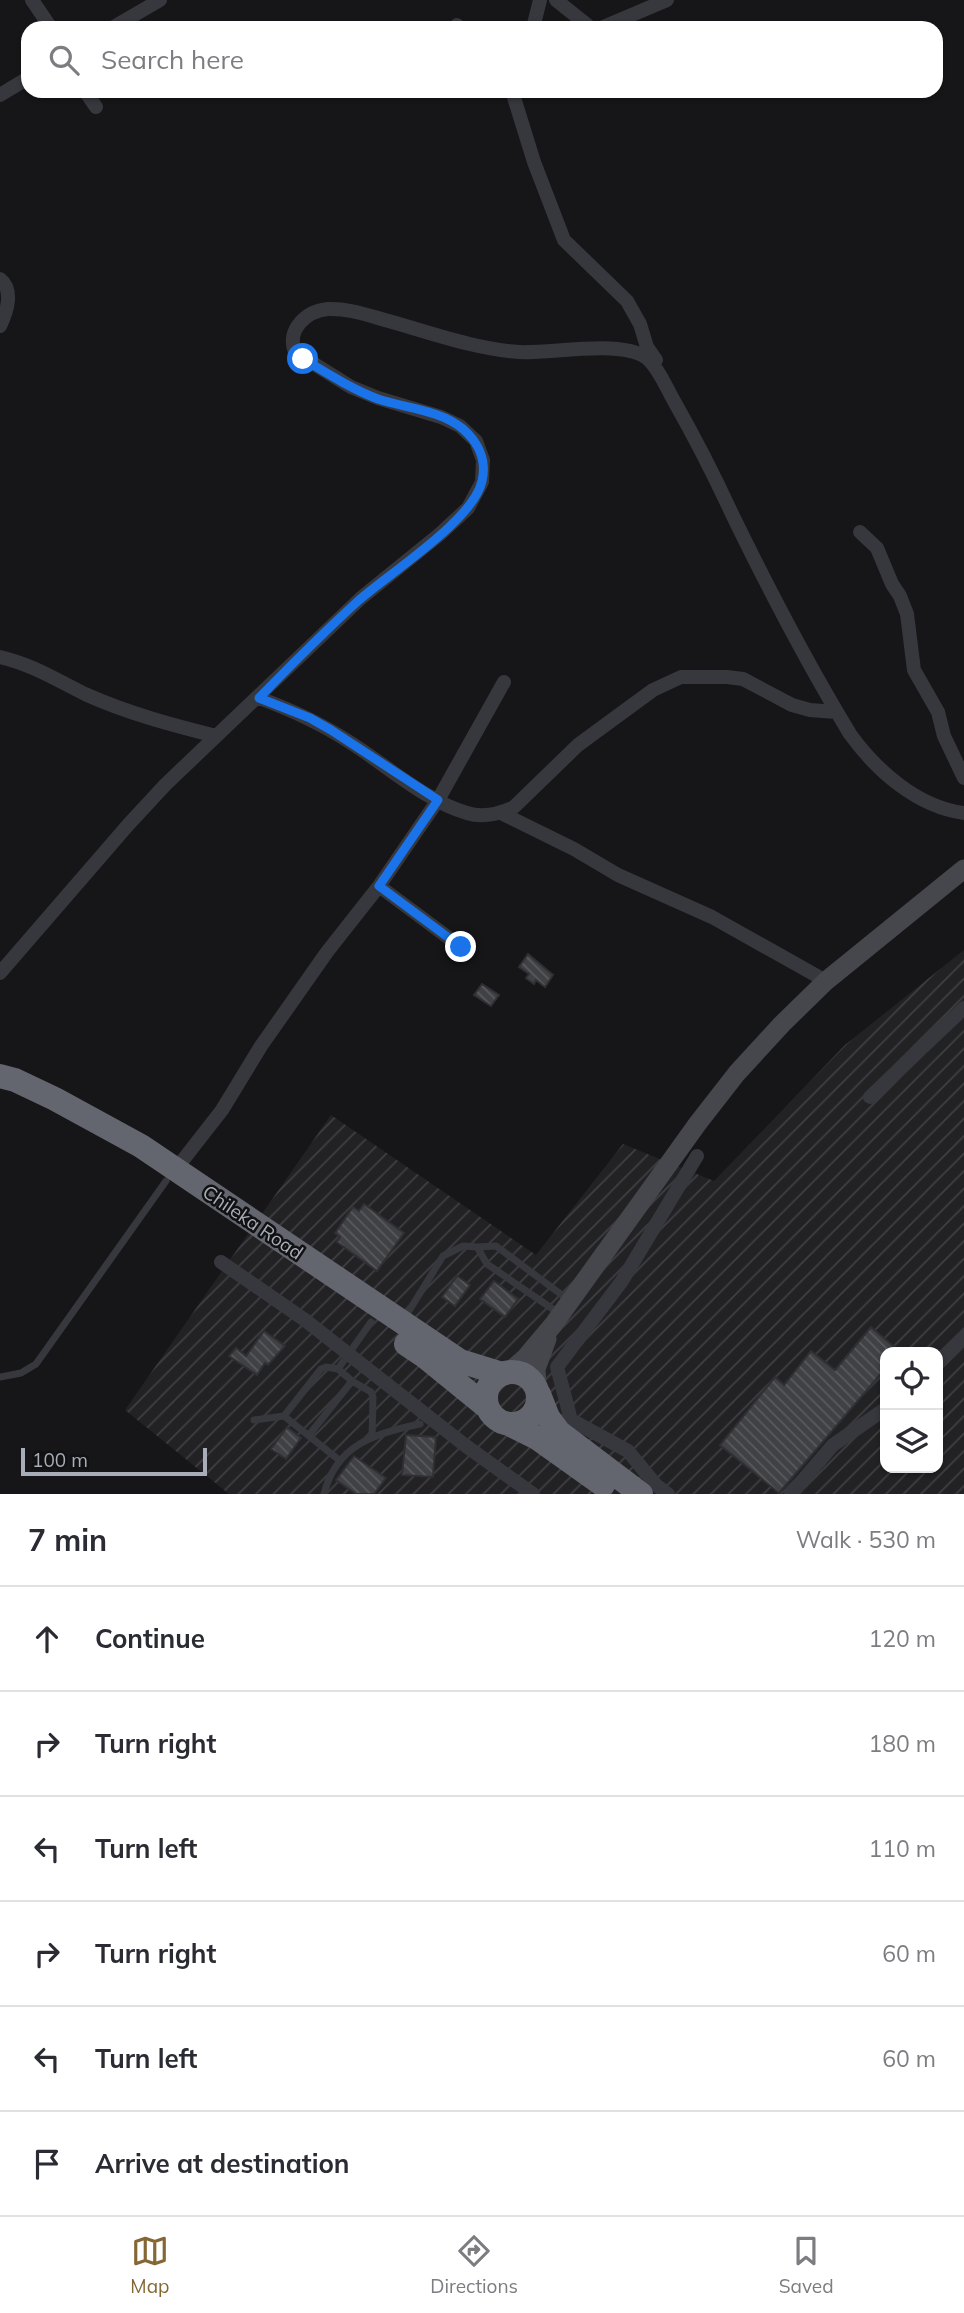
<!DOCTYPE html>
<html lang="en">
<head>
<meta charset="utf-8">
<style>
	body { margin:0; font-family:Mulish,sans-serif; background:#f2f2f3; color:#2b2b33 }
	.controls { position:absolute; right:21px; bottom:21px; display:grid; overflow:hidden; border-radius:14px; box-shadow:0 2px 5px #0004 }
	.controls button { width:63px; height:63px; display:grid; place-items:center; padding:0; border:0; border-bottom:2px solid #e1e1e2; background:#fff; color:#2b2b33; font:35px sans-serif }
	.scale { position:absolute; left:21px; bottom:18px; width:186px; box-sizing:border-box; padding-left:7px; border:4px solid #a8adb8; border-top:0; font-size:19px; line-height:24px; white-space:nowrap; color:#a8adb8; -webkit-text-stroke:5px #111113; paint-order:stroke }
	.stop { position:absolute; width:21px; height:21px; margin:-16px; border:5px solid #1a73e8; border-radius:50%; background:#fff }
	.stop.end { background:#1a73e8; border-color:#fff; box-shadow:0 2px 7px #0008 }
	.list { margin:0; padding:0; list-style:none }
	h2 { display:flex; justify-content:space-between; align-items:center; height:91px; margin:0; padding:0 28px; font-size:30px }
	h2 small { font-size:23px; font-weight:400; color:#7c7c81 }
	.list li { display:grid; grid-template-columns:46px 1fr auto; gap:21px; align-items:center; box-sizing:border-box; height:105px; padding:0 28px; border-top:2px solid #e1e1e2 }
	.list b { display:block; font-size:26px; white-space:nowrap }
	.list em { font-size:23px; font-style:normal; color:#7c7c81 }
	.icon { flex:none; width:38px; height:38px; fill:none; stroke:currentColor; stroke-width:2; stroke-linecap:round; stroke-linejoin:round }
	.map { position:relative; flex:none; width:964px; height:1494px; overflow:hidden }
	.search { position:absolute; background:#fff; box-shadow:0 2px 5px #0004; left:21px; right:21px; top:21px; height:77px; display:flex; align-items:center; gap:18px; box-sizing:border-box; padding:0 24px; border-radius:21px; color:#7c7c81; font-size:26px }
	.sheet { height:721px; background:#fff }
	nav { display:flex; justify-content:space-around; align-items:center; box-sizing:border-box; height:98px; border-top:2px solid #e1e1e2; background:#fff; font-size:19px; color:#7c7c81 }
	nav a { display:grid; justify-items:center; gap:4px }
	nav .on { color:#856733 }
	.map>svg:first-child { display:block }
</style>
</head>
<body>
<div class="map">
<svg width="964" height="1494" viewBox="0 0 964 1494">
	<defs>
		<pattern id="industrial-furrows" width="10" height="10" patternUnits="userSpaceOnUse" patternTransform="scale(1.75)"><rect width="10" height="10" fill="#222225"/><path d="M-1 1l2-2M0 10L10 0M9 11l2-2" fill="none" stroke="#3f3f43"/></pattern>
		<pattern id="building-back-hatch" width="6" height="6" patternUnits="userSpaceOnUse" patternTransform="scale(1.75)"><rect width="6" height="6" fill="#404145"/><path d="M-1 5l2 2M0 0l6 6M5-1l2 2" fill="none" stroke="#595a5e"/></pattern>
	</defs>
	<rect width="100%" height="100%" fill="#161618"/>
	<path fill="url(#industrial-furrows)" fill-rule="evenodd" d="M964,950V1494H229L125,1410L331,1115L536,1255L623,1144L714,1181L845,1045ZM885,1352H938V1468H885Z"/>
	<path fill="url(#building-back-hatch)" stroke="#303034" stroke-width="2" d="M528,954L553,975L545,987L536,980L534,984L526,978L529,974L519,967Z
		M482,984L499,995L491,1006L474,995Z
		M364,1204L404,1233L377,1271L337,1242L340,1237L335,1233L353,1207L359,1211Z
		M457,1276L470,1285L455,1306L442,1297Z
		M494,1281L518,1299L505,1317L480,1299Z
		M871,1327L900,1352H885V1369L779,1493L720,1445L775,1377L784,1385L811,1351L835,1370Z
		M264,1331L285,1346L268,1365L265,1363L257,1375L229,1356L236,1348L246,1356Z
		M287,1427L301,1438L286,1459L271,1449Z
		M406,1435L436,1437L433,1477L402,1475Z
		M354,1456L386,1478L374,1494H356L336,1480Z"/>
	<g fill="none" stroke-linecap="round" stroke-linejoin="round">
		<path stroke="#37383d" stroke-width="7" d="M477,1247L496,1246L570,1301
			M404,1319L443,1256L463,1246L477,1247L487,1264L560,1314
			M0,1377L21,1373L36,1364L166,1181
			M352,1381L371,1392L373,1397L372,1438
			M284,1416L339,1460
			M254,1420L284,1416L321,1369L326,1367L338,1369L371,1322
			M309,1435L352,1381L338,1369
			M324,1494C336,1445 375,1433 420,1424"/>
		<path stroke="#37383d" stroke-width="14" d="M32,0L51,28
			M556,0L591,28
			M457,25L459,28
			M112,28L160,0
			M533,28L540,0
			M601,28L667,0
			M85,91L96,107
			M512,91L534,162L564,240L627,301L640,324L647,347L656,360
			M0,95L28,78
			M0,279C14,290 7,312 0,326
			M860,532L877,548L892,584L900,596L907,614L914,670L938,712L944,736L964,778
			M0,657C31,664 57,680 85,694C127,713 172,725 216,736
			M259,698C292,710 322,724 351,743C386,765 427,802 467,813C483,818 499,814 514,807L578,745L653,690L681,677H727L743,679L792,705L810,710L836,712
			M501,813L574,849L618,875L712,917L826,981
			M379,886L461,947
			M0,973L128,825L165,785L361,598L440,534L468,508L482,482L483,460L476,441L460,426L441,417L378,398L351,387L295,352C286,330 306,311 328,309C347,308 367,315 385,320C429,332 474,349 519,352C552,354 626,338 649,360C660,371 666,387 674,401C695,438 714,475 732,514C768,588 807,663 850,734C876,770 917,807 964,813
			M870,1097L964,1008
			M176,1169L222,1110L261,1046L327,952L379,886L438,800L504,682
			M221,1262L305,1320L466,1446L533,1494
			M938,1362L964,1337
			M668,1494L656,1485L628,1451L571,1420L557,1367L622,1281L697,1156
			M791,1494L833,1445L885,1409"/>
		<path stroke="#45474d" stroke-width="19" d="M509,1372L526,1357L553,1325L698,1123L737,1073L782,1024L826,981L964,869
			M537,1387L536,1369L547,1339"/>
		<path stroke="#63666e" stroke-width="24" d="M0,1076L15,1080L55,1099L141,1146L460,1361L502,1374
			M406,1344L424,1356L488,1408
			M486 1398a26 26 0 1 1 52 0a26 26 0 1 1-52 0Z
			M539,1394L548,1417L559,1432L641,1494
			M509,1424L537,1438L603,1485"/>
	</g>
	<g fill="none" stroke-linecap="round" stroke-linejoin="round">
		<path stroke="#1a73e8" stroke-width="9" d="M303,359C328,374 352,389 378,399C405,408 441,410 463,429C478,442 487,460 482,481C474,520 388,574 358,601C323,633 291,665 259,698L310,718L331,730L438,800L379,886L461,947"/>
	</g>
	<g text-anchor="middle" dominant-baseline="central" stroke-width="5" stroke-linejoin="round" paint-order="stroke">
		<g font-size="19" fill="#a8adb8" stroke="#111113">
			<text transform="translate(253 1222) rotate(34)">Chileka Road</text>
		</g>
	</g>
</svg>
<div class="controls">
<button><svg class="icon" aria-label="locate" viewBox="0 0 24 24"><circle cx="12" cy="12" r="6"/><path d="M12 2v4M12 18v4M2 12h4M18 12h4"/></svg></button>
<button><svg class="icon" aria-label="layers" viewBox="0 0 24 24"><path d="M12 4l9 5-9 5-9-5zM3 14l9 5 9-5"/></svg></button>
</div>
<div class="scale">100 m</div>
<div class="stop" style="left:303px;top:359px"></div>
<div class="stop end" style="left:461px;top:947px"></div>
<div class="search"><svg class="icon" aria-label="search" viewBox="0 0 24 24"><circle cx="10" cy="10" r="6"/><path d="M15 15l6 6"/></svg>Search here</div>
</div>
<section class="sheet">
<h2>7 min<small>Walk · 530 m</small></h2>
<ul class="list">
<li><svg class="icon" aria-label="ahead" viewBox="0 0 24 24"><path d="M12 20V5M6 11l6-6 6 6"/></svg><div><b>Continue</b></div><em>120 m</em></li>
<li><svg class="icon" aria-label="right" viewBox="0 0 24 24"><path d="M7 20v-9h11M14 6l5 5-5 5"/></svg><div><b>Turn right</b></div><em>180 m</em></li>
<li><svg class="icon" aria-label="left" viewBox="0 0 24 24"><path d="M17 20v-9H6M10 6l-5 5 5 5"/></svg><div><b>Turn left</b></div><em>110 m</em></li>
<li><svg class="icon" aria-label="right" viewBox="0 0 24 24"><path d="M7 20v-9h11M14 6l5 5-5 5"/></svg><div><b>Turn right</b></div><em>60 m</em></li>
<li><svg class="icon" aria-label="left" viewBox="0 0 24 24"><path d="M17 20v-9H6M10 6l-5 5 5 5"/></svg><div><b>Turn left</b></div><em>60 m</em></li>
<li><svg class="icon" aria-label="arrive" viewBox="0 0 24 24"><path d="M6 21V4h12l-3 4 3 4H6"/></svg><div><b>Arrive at destination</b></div></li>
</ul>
</section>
<nav>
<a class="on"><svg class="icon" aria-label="map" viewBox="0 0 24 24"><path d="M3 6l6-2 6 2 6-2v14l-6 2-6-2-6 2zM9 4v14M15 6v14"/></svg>Map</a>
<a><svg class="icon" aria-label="directions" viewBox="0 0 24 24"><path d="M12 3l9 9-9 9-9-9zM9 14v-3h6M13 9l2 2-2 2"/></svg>Directions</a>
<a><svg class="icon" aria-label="saved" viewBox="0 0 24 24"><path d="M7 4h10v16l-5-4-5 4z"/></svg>Saved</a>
</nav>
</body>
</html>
